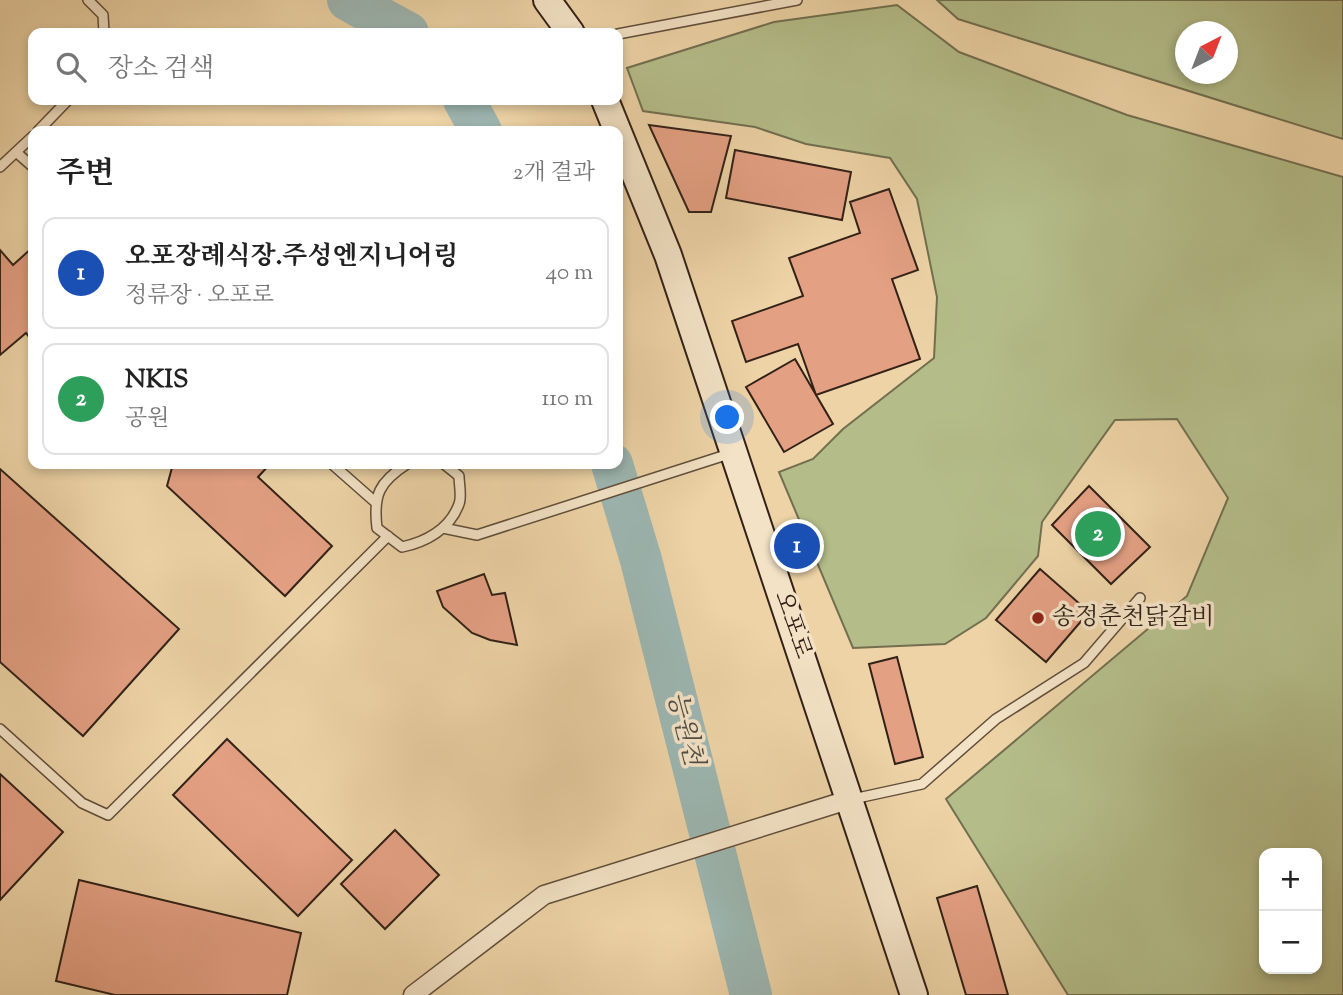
<!DOCTYPE html>
<html lang="ko">
<head>
<meta charset="utf-8">
<style>
	body { margin:0; font-family:"Sorts Mill Goudy","Noto Serif KR",serif; background:#f2f2f2; color:#222 }
	.controls { position:absolute; right:21px; bottom:21px; display:grid; overflow:hidden; border-radius:14px; box-shadow:0 4px 10px #0003 }
	.controls button { width:63px; height:63px; display:grid; place-items:center; padding:0; border:0; border-bottom:2px solid #e0e0e0; background:#fff; color:#222; font:35px sans-serif }
	.compass { position:absolute; left:1175px; top:21px; width:63px; height:63px; border-radius:50%; background:#fff; box-shadow:0 4px 10px #0003; rotate:42deg }
	.you { position:absolute; left:728px; top:418px; width:24px; height:24px; margin:-18px; border:5px solid #fff; border-radius:50%; background:#1a73e8; box-shadow:0 0 0 10px #1a73e833 }
	.badge { display:grid; place-items:center; width:46px; height:46px; border-radius:50%; background:#db2777; color:#fff; font-size:23px; font-weight:700 }
	.pin { position:absolute; translate:-50% -50%; border:4px solid #fff; box-shadow:0 2px 7px #0006 }
	.list { margin:0; padding:0; list-style:none }
	h2 { display:flex; justify-content:space-between; align-items:center; height:91px; margin:0; padding:0 28px; font-size:30px }
	h2 small { font-size:23px; font-weight:400; color:#767676 }
	.list li { display:grid; grid-template-columns:46px 1fr auto; gap:21px; align-items:center; box-sizing:border-box; height:112px; margin:0 14px 14px; padding:0 14px; border:2px solid #e0e0e0; border-radius:14px }
	.list b { display:block; font-size:26px; white-space:nowrap }
	.list p { margin:0; font-size:23px; white-space:nowrap; color:#767676 }
	.list em { font-size:23px; font-style:normal; color:#767676 }
	.icon { flex:none; width:38px; height:38px; fill:none; stroke:currentColor; stroke-width:2; stroke-linecap:round; stroke-linejoin:round }
	.map { position:relative; flex:none; width:1343px; height:995px; overflow:hidden }
	.search { position:absolute; background:#fff; box-shadow:0 4px 10px #0003; left:28px; top:28px; width:595px; height:77px; display:flex; align-items:center; gap:18px; box-sizing:border-box; padding:0 24px; border-radius:14px; color:#767676; font-size:26px }
	.panel { position:absolute; background:#fff; box-shadow:0 4px 10px #0003; left:28px; top:126px; width:595px; height:343px; border-radius:14px }
	.map>svg:first-child { display:block }
</style>
</head>
<body>
<div class="map">
<svg width="1343" height="995" viewBox="0 0 1343 995">
	<rect width="100%" height="100%" fill="#edd3a6"/>
	<filter id="stains"><feTurbulence type="fractalNoise" baseFrequency=".00286" numOctaves="4"/><feColorMatrix values="0 0 0 0 .2 0 0 0 0 .09 0 0 0 0 .02 0 0 0 .5 -.17"/></filter>
	<radialGradient id="worn" r=".72"><stop offset=".6" stop-color="#630" stop-opacity="0"/><stop offset="1" stop-color="#630" stop-opacity=".3"/></radialGradient>
	<path fill="#b4bd89" stroke="#726f50" stroke-width="2" fill-rule="evenodd" d="M937,0H1343V139L958,19ZM1186,32H1228V74H1186Z
		M897,5L959,52L1127,115L1343,177V995H1068L946,799L1187,596L1228,498L1177,419L1115,420L1042,522L1038,556L986,618L945,644L853,648L779,472L813,459L843,429L934,358L937,297L917,199L890,158L806,144L755,127L643,111L627,68L774,22ZM1264,853H1317V969H1264Z"/>
	<g fill="none" stroke-linecap="round" stroke-linejoin="round">
		<path stroke="#9cb6b1" stroke-width="42" d="M348,0L408,33
			M464,100L481,131
			M612,464L641,560L751,995"/>
	</g>
	<path fill="#e4a083" stroke="#312117" stroke-width="2" d="M649,125L731,136L711,212H689Z
		M735,150L851,172L842,220L726,198Z
		M889,189L918,270L892,279L920,359L816,395L798,344L746,362L732,321L803,296L789,258L860,233L850,202Z
		M33,247V342L26,333L0,355V250L13,265Z
		M795,359L833,424L784,452L746,387Z
		M173,464H270L258,477L332,546L285,596L167,486Z
		M0,469L179,629L83,736L0,662Z
		M1089,486L1150,547L1111,584L1052,525Z
		M1040,569L1089,612L1046,662L996,620Z
		M484,574L492,595L505,593L517,645L490,640L472,633L443,607L437,591Z
		M897,657L923,757L895,764L869,664Z
		M227,739L352,860L298,916L173,795Z
		M0,774L63,832L0,900Z
		M395,830L439,875L385,929L341,884Z
		M79,880L301,933L287,995H115L56,981Z
		M977,886L1008,995H966L937,898Z"/>
	<g fill="none" stroke-linecap="round" stroke-linejoin="round">
		<g stroke="#604e3b" stroke-width="12">
			<path id="lane" d="M88,0L103,15L104,33
				M618,34L797,0
				M38,131L68,100
				M16,152L33,167
				M0,167L33,136
				M332,464L374,501
				M407,464C379,482 373,495 377,528L402,547C426,542 450,529 459,504C462,497 459,484 459,476L444,464
				M443,528L477,535L732,453
				M0,729L82,803L108,815L388,536
				M853,799L922,784L996,719L1084,663L1140,598"/>
		</g>
		<g stroke="#604e3b" stroke-width="21">
			<path id="street" d="M413,995L544,895L851,799"/>
		</g>
		<g stroke="#312117" stroke-width="30">
			<path id="secondary" d="M547,0L571,33
				M605,100L668,255L914,995"/>
		</g>
		<use href="#lane" stroke="#f3e2c5" stroke-width="9"/>
		<use href="#street" stroke="#f3e2c5" stroke-width="18"/>
		<use href="#secondary" stroke="#f3e2c5" stroke-width="26"/>
	</g>
	<circle fill="#8f2418" stroke="#f3e2c5" stroke-width="2.5" cx="1038" cy="618" r="7"/>
	<g text-anchor="middle" dominant-baseline="central" stroke-width="7" stroke-linejoin="round" paint-order="stroke">
		<g font-size="24" fill="#312117" stroke="#f3e2c5" text-anchor="start">
			<text x="1052" y="618">송정춘천닭갈비</text>
		</g>
		<g font-size="24" fill="#312117" stroke="#f3e2c5">
			<text transform="translate(792 625) rotate(71)">오포로</text>
		</g>
		<g font-size="26" font-style="italic" fill="#514e45" stroke="#f3e2c5">
			<text transform="translate(684 729) rotate(76)">능원천</text>
		</g>
	</g>
	<rect width="100%" height="100%" filter="url(#stains)"/>
	<rect width="100%" height="100%" fill="url(#worn)"/>
</svg>
<div class="controls">
<button>+</button>
<button>−</button>
</div>
<svg class="compass" viewBox="-18 -18 36 36"><path d="M0-13l5 13h-10z" fill="#e53935"/><path d="M0 13l5-13h-10z" fill="#767676"/></svg>
<div class="you"></div>
<div class="pin badge" style="left:797px;top:546px;background:#1a4fb4">1</div>
<div class="pin badge" style="left:1098px;top:534px;background:#2e9e5b">2</div>
<div class="search"><svg class="icon" aria-label="search" viewBox="0 0 24 24"><circle cx="10" cy="10" r="6"/><path d="M15 15l6 6"/></svg>장소 검색</div>
<section class="panel">
<h2>주변<small>2개 결과</small></h2>
<ul class="list">
<li><span class="badge" style="background:#1a4fb4">1</span><div><b>오포장례식장.주성엔지니어링</b><p>정류장 · 오포로</p></div><em>40 m</em></li>
<li><span class="badge" style="background:#2e9e5b">2</span><div><b>NKIS</b><p>공원</p></div><em>110 m</em></li>
</ul>
</section>
</div>
</body>
</html>
